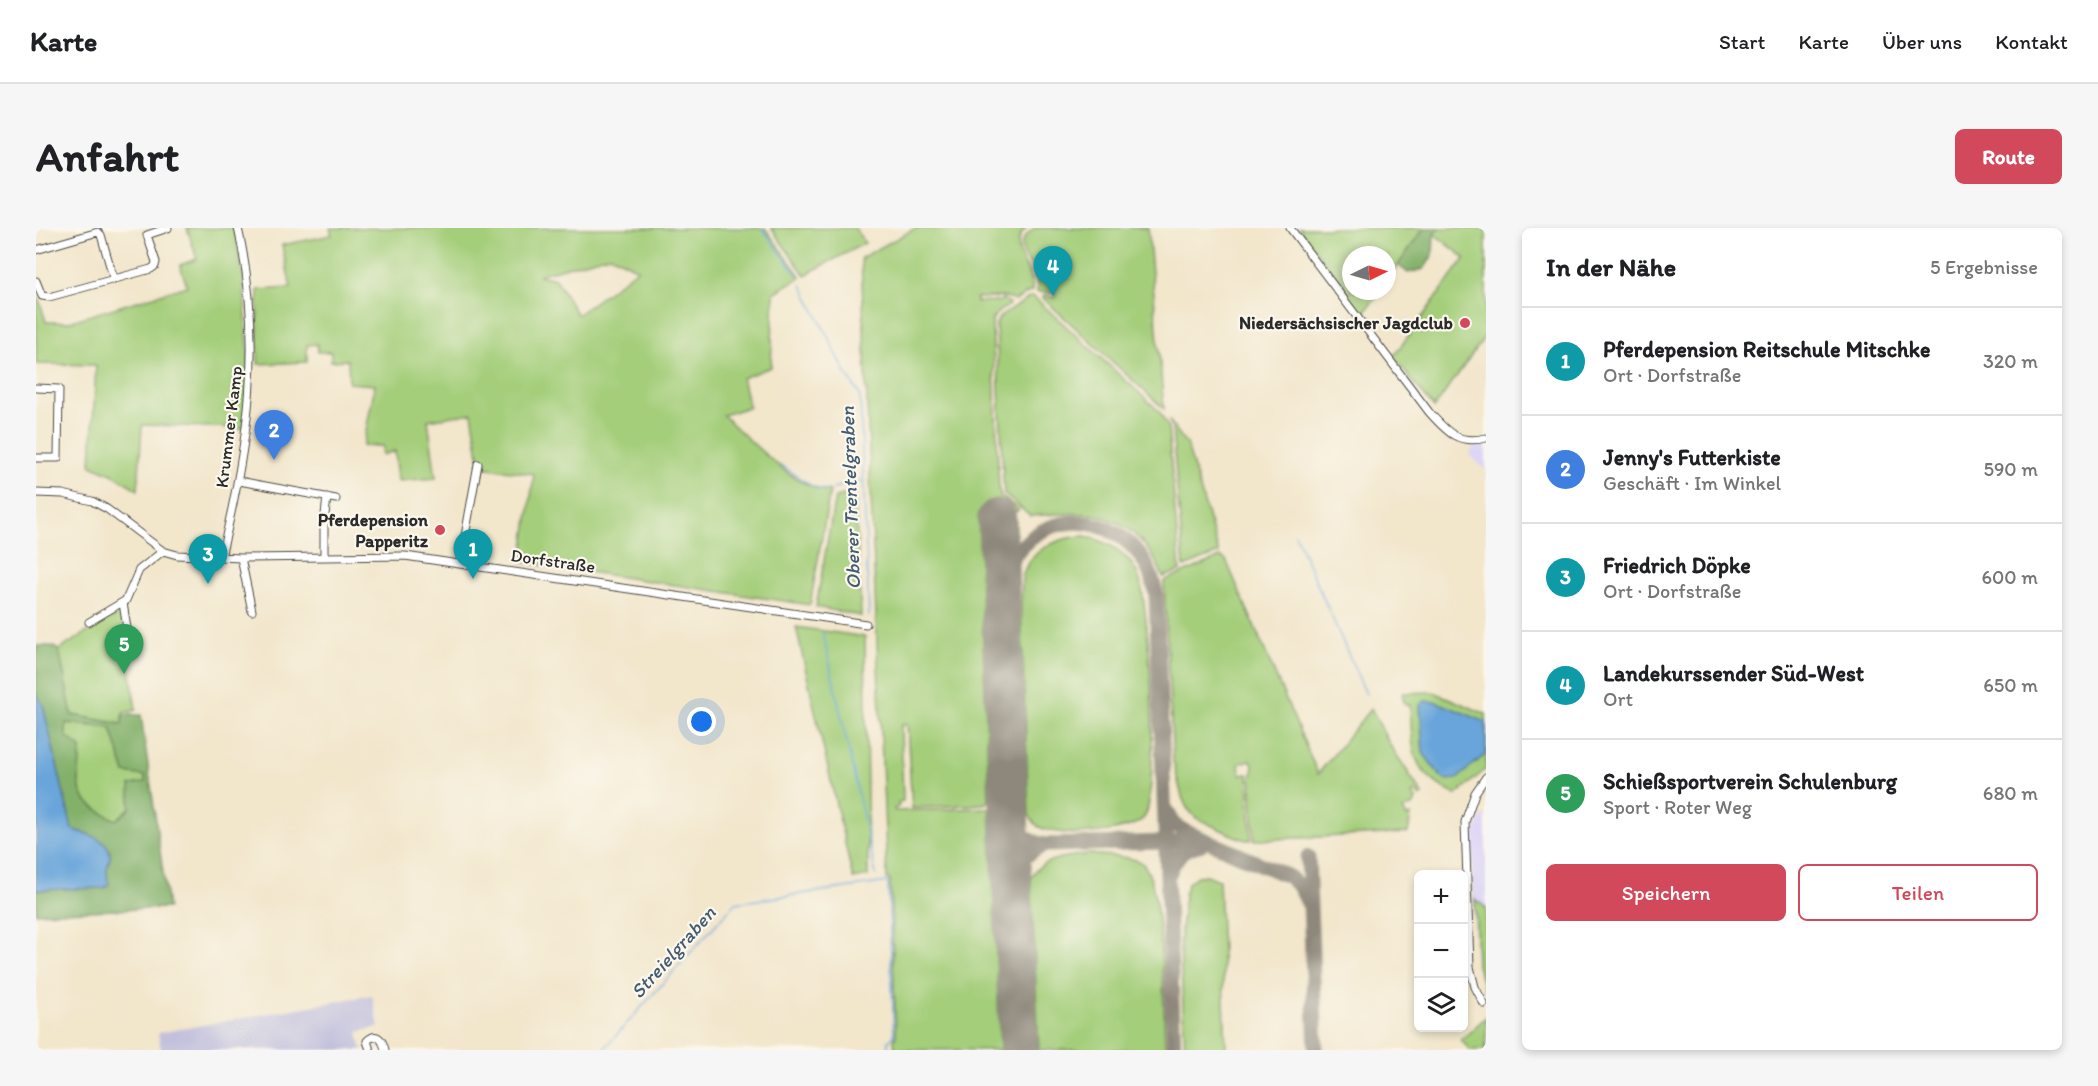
<!DOCTYPE html>
<html lang="de">
<head>
<meta charset="utf-8">
<style>
	body { margin:0; font-family:Itim,sans-serif; background:#f6f6f6; color:#202124 }
	.controls { position:absolute; right:18px; bottom:18px; display:grid; overflow:hidden; border-radius:9px; box-shadow:0 3px 9px #0003 }
	.controls button { width:54px; height:54px; display:grid; place-items:center; padding:0; border:0; border-bottom:2px solid #e0e0e0; background:#fff; color:#202124; font:30px sans-serif }
	.compass { position:absolute; left:1306px; top:18px; width:54px; height:54px; border-radius:50%; background:#fff; box-shadow:0 3px 9px #0003; rotate:85deg }
	.you { position:absolute; left:666px; top:494px; width:21px; height:21px; margin:-15px; border:4px solid #fff; border-radius:50%; background:#1a73e8; box-shadow:0 0 0 9px #1a73e833 }
	.badge { display:grid; place-items:center; width:39px; height:39px; border-radius:50%; background:#d1495b; color:#fff; font-size:20px; font-weight:700 }
	.pin { position:absolute; translate:-50% -50px; filter:drop-shadow(0 2px 3px #0008) }
	.pin::after { content:''; position:absolute; top:32px; width:21px; height:18px; background:inherit; clip-path:polygon(0 0,100% 0,50% 100%) }
	.list { margin:0; padding:0; list-style:none }
	h2 { display:flex; justify-content:space-between; align-items:center; height:78px; margin:0; padding:0 24px; font-size:26px }
	h2 small { font-size:20px; font-weight:400; color:#757577 }
	.list li { display:grid; grid-template-columns:39px 1fr auto; gap:18px; align-items:center; box-sizing:border-box; height:108px; padding:0 24px; border-top:2px solid #e0e0e0 }
	.list b { display:block; font-size:22px; white-space:nowrap }
	.list p { margin:0; font-size:20px; white-space:nowrap; color:#757577 }
	.list em { font-size:20px; font-style:normal; color:#757577 }
	.actions { display:flex; gap:12px; padding:18px 24px }
	.actions a { flex:1; padding:14px 0; border:2px solid #d1495b; border-radius:9px; text-align:center; font-size:21px; color:#d1495b }
	.actions .main { background:#d1495b; color:#fff }
	.icon { flex:none; width:33px; height:33px; fill:none; stroke:currentColor; stroke-width:2; stroke-linecap:round; stroke-linejoin:round }
	.map { position:relative; flex:none; width:1450px; height:822px; overflow:hidden; border-radius:9px }
	header { display:flex; align-items:center; gap:36px; box-sizing:border-box; height:84px; padding:0 30px; background:#fff; border-bottom:2px solid #e0e0e0 }
	header strong { font-size:28px }
	nav { display:flex; gap:33px; margin-inline-start:auto; font-size:21px }
	.intro { display:flex; align-items:center; justify-content:space-between; box-sizing:border-box; height:144px; padding:0 36px }
	h1 { margin:0; font-size:42px }
	.button { padding:15px 27px; border-radius:9px; background:#d1495b; color:#fff; font-size:21px; font-weight:700 }
	main { display:flex; gap:36px; padding:0 36px }
	aside { flex:1; background:#fff; border-radius:9px; box-shadow:0 3px 9px #0003 }
	.map>svg:first-child { display:block }
</style>
</head>
<body>
<header>
<strong>Karte</strong>
<nav><a>Start</a><a>Karte</a><a>Über uns</a><a>Kontakt</a></nav>
</header>
<div class="intro"><h1>Anfahrt</h1><a class="button">Route</a></div>
<main>
<div class="map">
<svg width="1450" height="822" viewBox="0 0 1450 822">
	<rect width="100%" height="100%" fill="#fbf7ec"/>
	<filter id="ink" filterUnits="userSpaceOnUse"><feTurbulence type="fractalNoise" baseFrequency=".0167" numOctaves="2"/><feDisplacementMap in="SourceGraphic" scale="12" xChannelSelector="R" yChannelSelector="G"/><feConvolveMatrix kernelMatrix="1 2 1 2 8 2 1 2 1" color-interpolation-filters="sRGB"/></filter>
	<filter id="wash" filterUnits="userSpaceOnUse"><feTurbulence type="fractalNoise" baseFrequency=".008" numOctaves="4" result="noise"/><feDisplacementMap in="SourceGraphic" scale="24" xChannelSelector="R" yChannelSelector="G"/><feGaussianBlur stdDeviation="1.35" result="paint"/><feColorMatrix in="noise" values="0 0 0 0 0 0 0 0 0 0 0 0 0 0 0 0 0 1.4 0 .05"/><feComposite in="paint" operator="in"/></filter>
	<g filter="url(#wash)">
		<rect width="100%" height="100%" fill="#f2e6cb"/>
		<path fill="#ddd5f6" d="M1450,213V242L1433,227L1439,217Z
			M1450,586V767L1440,738L1435,613L1443,592Z"/>
		<path fill="#c2c1dc" d="M336,767L343,799L322,804L325,819L329,822H125L122,805Z"/>
		<path fill="#a4ce7a" stroke="#687c52" stroke-width="1.5" fill-rule="evenodd" d="M151,0H198L207,45L214,146L208,200L106,197L102,262L78,247L55,237L60,137L0,136V72L3,71L10,94H32L151,58L144,37L161,31Z
			M294,0H729L765,49L738,65L735,139L706,150L713,179L687,187C713,211 758,260 794,263L774,377L486,334L498,246L445,239L436,185L392,192L400,250L362,253L359,223L346,227L347,218H327L339,157L313,155L312,132L295,133V124H282L281,116L271,117V134L222,136V62L255,60L246,17L296,7ZM574,27L602,41L541,87L520,51L502,47Z
			M735,0H819L829,15L769,47Z
			M880,0H990C969,21 999,40 996,64H993L979,73L968,69L940,70V74L965,73L966,71L972,74L973,77L961,85L956,92L963,262L965,268L982,281V283L974,284L973,279L948,280V285H942L953,573L948,576L876,580L871,497H865L867,573L862,574L863,578L858,581L859,583L950,580L954,582L964,822H859L858,812L860,808L854,652L851,651L825,30Z
			M998,0H1112L1128,181L1007,70L1008,67L1019,70V65L1001,64C1001,60 1001,54 1000,50C994,28 973,19 998,0Z
			M1263,0H1388L1351,53V27H1315V63H1344L1327,87Z
			M1403,0H1450V107L1398,180L1357,129L1429,30L1398,6Z
			M994,69H998L1123,183L1132,199L1144,343L1127,349C1114,315 1089,290 1051,286C1033,284 1013,287 994,288L968,266L960,96L964,89Z
			M1133,192L1151,217L1183,325L1148,339L1136,199Z
			M819,265L825,388L780,379L799,269Z
			M1049,308C1072,314 1092,324 1102,347C1114,375 1123,564 1109,588C1100,603 1047,607 1030,605C1014,603 999,603 993,586L985,375C986,366 985,355 987,346C996,320 1024,309 1049,308Z
			M1185,329L1190,332L1282,546L1335,480L1354,517L1387,567L1384,569L1379,563L1376,566L1380,571L1378,577L1367,582L1371,589L1375,587L1372,605L1218,612L1215,548C1219,542 1218,537 1215,532L1203,535L1204,546H1212L1215,612H1210L1196,607L1160,590L1151,580L1146,569L1137,533L1128,353Z
			M86,382L100,482L87,485L86,496L36,487L23,422L73,390H77V384Z
			M760,399L829,409L832,648L817,651Z
			M1398,464L1450,486V541L1420,567C1373,543 1377,525 1374,477H1369L1366,465Z
			M30,495L75,500L89,545L109,547C110,564 92,582 80,592C38,572 41,563 45,520L30,508Z
			M1053,626C1066,628 1097,627 1107,636C1127,654 1128,790 1129,822H1003L995,649C1005,629 1033,629 1053,626Z
			M1171,647L1183,652L1190,822H1149L1144,715L1148,667L1152,655L1161,648Z
			M1439,671L1450,680V764L1441,737Z
			M1450,789V822H1434L1425,812Z"/>
		<path fill="#83b16a" stroke="#576e4a" stroke-width="1.5" fill-rule="evenodd" d="M1388,0H1403L1398,6L1397,27L1388,41L1372,45L1362,37Z
			M0,418H16L23,422L36,487L86,496L87,487H105L132,680L0,685V662L71,659C73,651 69,647 71,640C71,637 73,634 74,631C78,612 49,606 36,601L7,477L0,465ZM30,495L75,500L89,545L109,548V554L94,557V581L80,592C38,572 41,563 45,520L30,508Z"/>
		<path fill="#69a5da" stroke="#4a6882" stroke-width="1.5" d="M0,465L7,477L36,601C49,606 74,610 74,627C74,633 71,636 71,641C70,646 72,651 73,656L68,660L0,662Z
			M1389,473L1401,474L1450,494V526L1421,551L1410,552L1405,549L1387,525L1384,477Z"/>
		<g fill="none" stroke-linecap="round" stroke-linejoin="round">
			<path stroke="#69a5da" stroke-width="1.5" d="M726,0L761,47
				M766,57L811,147L824,167L833,388
				M745,237L780,261L792,262
				M797,261L811,255L827,254
				M1259,306L1330,466
				M787,405L840,647
				M567,822L699,675L852,654L858,808L852,814V822"/>
			<path stroke="#8e887b" stroke-width="15" d="M965,379C966,361 968,342 979,327C1023,267 1109,295 1120,367L1138,822
				M973,577C977,600 986,613 1010,617
				M1130,581L1138,596L1148,603L1252,648L1264,659L1272,675
				M1272,629L1280,822
				M1133,646C1139,629 1148,619 1166,616
				M976,657C981,636 989,624 1010,617L1171,613"/>
			<path stroke="#8e887b" stroke-width="39" d="M961,290L983,822"/>
		</g>
	</g>
	<g filter="url(#ink)">
		<g fill="none" stroke-linecap="round" stroke-linejoin="round">
			<g stroke="#494743" stroke-width="9">
				<path id="street" d="M1254,0L1393,184C1411,204 1422,217 1450,210
					M0,22L62,4L65,7L78,52
					M0,53L6,68L13,69L115,41L119,38L120,34L111,7L132,0
					M0,160L23,161L22,230H0
					M203,253L300,271
					M0,265L27,266L56,273L71,281L127,323L141,327L205,330L369,328L830,396
					M288,328V296L291,269
					M185,329C212,218 228,113 202,0
					M205,330L216,383
					M424,336L442,236
					M87,375L93,413
					M53,394L90,372L103,342L127,323
					M1448,776L1439,759L1434,739L1429,594L1439,565L1450,549
					M334,822L331,813C341,803 347,812 349,822"/>
			</g>
			<use href="#street" stroke="#fff" stroke-width="7"/>
		</g>
	</g>
	<g fill="#d1495b" stroke="#fbf7ec" stroke-width="2">
		<circle cx="1429" cy="95" r="6"/>
		<circle cx="404" cy="302" r="6"/>
	</g>
	<g text-anchor="middle" dominant-baseline="central" stroke-width="4.5" stroke-linejoin="round" paint-order="stroke">
		<g font-size="18" font-weight="bold" fill="#2b2b2b" stroke="#fbf7ec" text-anchor="end">
			<text x="1417" y="95">Niedersächsischer Jagdclub</text>
			<text x="392" y="292">Pferdepension<tspan x="392" dy="21">Papperitz</tspan></text>
		</g>
		<g font-size="18" fill="#2b2b2b" stroke="#fbf7ec">
			<text transform="translate(193 199) rotate(-83)">Krummer Kamp</text>
			<text transform="translate(517 333) rotate(8)">Dorfstraße</text>
		</g>
		<g font-size="20" font-style="italic" fill="#445c71" stroke="#fbf7ec">
			<text transform="translate(814 270) rotate(-92)">Oberer Trentelgraben</text>
			<text transform="translate(637 724) rotate(-48)">Streielgraben</text>
		</g>
	</g>
</svg>
<div class="controls">
<button>+</button>
<button>−</button>
<button><svg class="icon" aria-label="layers" viewBox="0 0 24 24"><path d="M12 4l9 5-9 5-9-5zM3 14l9 5 9-5"/></svg></button>
</div>
<svg class="compass" viewBox="-18 -18 36 36"><path d="M0-13l5 13h-10z" fill="#e53935"/><path d="M0 13l5-13h-10z" fill="#757577"/></svg>
<div class="you"></div>
<div class="pin badge" style="left:437px;top:351px;background:#0f9aa8">1</div>
<div class="pin badge" style="left:238px;top:232px;background:#3f7fe0">2</div>
<div class="pin badge" style="left:172px;top:356px;background:#0f9aa8">3</div>
<div class="pin badge" style="left:1017px;top:68px;background:#0f9aa8">4</div>
<div class="pin badge" style="left:88px;top:446px;background:#2e9e5b">5</div>
</div>
<aside>
<h2>In der Nähe<small>5 Ergebnisse</small></h2>
<ul class="list">
<li><span class="badge" style="background:#0f9aa8">1</span><div><b>Pferdepension Reitschule Mitschke</b><p>Ort · Dorfstraße</p></div><em>320 m</em></li>
<li><span class="badge" style="background:#3f7fe0">2</span><div><b>Jenny's Futterkiste</b><p>Geschäft · Im Winkel</p></div><em>590 m</em></li>
<li><span class="badge" style="background:#0f9aa8">3</span><div><b>Friedrich Döpke</b><p>Ort · Dorfstraße</p></div><em>600 m</em></li>
<li><span class="badge" style="background:#0f9aa8">4</span><div><b>Landekurssender Süd-West</b><p>Ort</p></div><em>650 m</em></li>
<li><span class="badge" style="background:#2e9e5b">5</span><div><b>Schießsportverein Schulenburg</b><p>Sport · Roter Weg</p></div><em>680 m</em></li>
</ul>
<div class="actions"><a class="main">Speichern</a><a>Teilen</a></div>
</aside>
</main>
</body>
</html>
